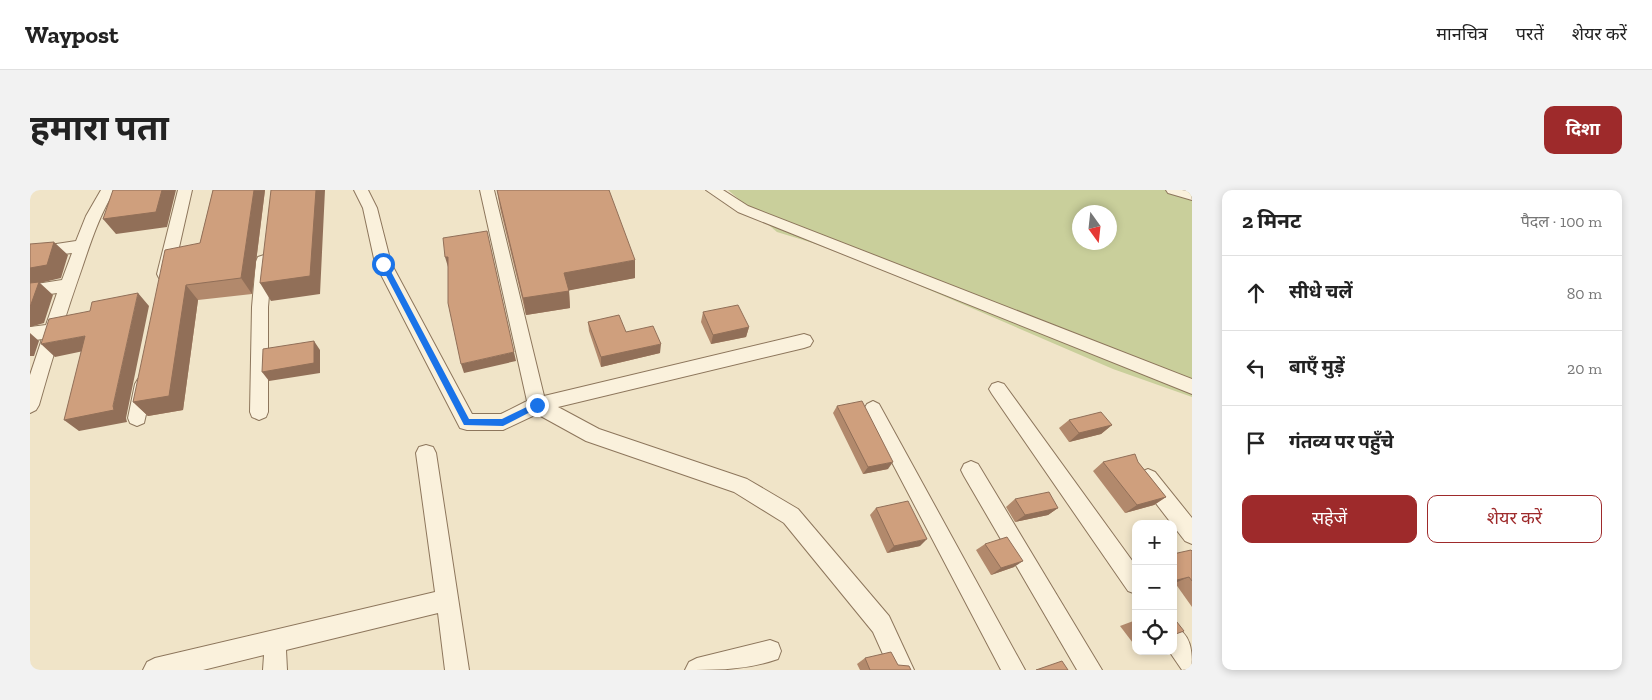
<!DOCTYPE html>
<html lang="hi">
<head>
<meta charset="utf-8">
<style>
	body { margin:0; font-family:"Zilla Slab","Noto Sans Devanagari",serif; background:#f2f2f2; color:#222 }
	.controls { position:absolute; right:15px; bottom:15px; display:grid; overflow:hidden; border-radius:10px; box-shadow:0 2px 8px #0003 }
	.controls button { width:45px; height:45px; display:grid; place-items:center; padding:0; border:0; border-bottom:1px solid #e0e0e0; background:#fff; color:#222; font:25px sans-serif }
	.compass { position:absolute; left:1042px; top:15px; width:45px; height:45px; border-radius:50%; background:#fff; box-shadow:0 2px 8px #0003; rotate:165deg }
	.stop { position:absolute; width:15px; height:15px; margin:-11px; border:4px solid #1a73e8; border-radius:50%; background:#fff }
	.stop.end { background:#1a73e8; border-color:#fff; box-shadow:0 1px 5px #0008 }
	.list { margin:0; padding:0; list-style:none }
	h2 { display:flex; justify-content:space-between; align-items:center; height:65px; margin:0; padding:0 20px; font-size:21px }
	h2 small { font-size:16px; font-weight:400; color:#767676 }
	.list li { display:grid; grid-template-columns:32px 1fr auto; gap:15px; align-items:center; box-sizing:border-box; height:75px; padding:0 20px; border-top:1px solid #e0e0e0 }
	.list b { display:block; font-size:19px; white-space:nowrap }
	.list em { font-size:16px; font-style:normal; color:#767676 }
	.actions { display:flex; gap:10px; padding:15px 20px }
	.actions a { flex:1; padding:11px 0; border:1px solid #9e2a2b; border-radius:10px; text-align:center; font-size:18px; color:#9e2a2b }
	.actions .main { background:#9e2a2b; color:#fff }
	.icon { flex:none; width:28px; height:28px; fill:none; stroke:currentColor; stroke-width:2; stroke-linecap:round; stroke-linejoin:round }
	.map { position:relative; flex:none; width:1162px; height:480px; overflow:hidden; border-radius:10px }
	header { display:flex; align-items:center; gap:30px; box-sizing:border-box; height:70px; padding:0 25px; background:#fff; border-bottom:1px solid #e0e0e0 }
	header strong { font-size:24px }
	nav { display:flex; gap:28px; margin-inline-start:auto; font-size:18px }
	.intro { display:flex; align-items:center; justify-content:space-between; box-sizing:border-box; height:120px; padding:0 30px }
	h1 { margin:0; font-size:35px }
	.button { padding:12px 22px; border-radius:10px; background:#9e2a2b; color:#fff; font-size:18px; font-weight:700 }
	main { display:flex; gap:30px; padding:0 30px }
	aside { flex:1; background:#fff; border-radius:10px; box-shadow:0 2px 8px #0003 }
	.map>svg:first-child { display:block }
</style>
</head>
<body>
<header>
<strong>Waypost</strong>
<nav><a>मानचित्र</a><a>परतें</a><a>शेयर करें</a></nav>
</header>
<div class="intro"><h1>हमारा पता</h1><a class="button">दिशा</a></div>
<main>
<div class="map">
<svg width="1162" height="480" viewBox="0 0 1162 480">
	<rect width="100%" height="100%" fill="#f0e4c8"/>
	<path fill="#c9cf9b" fill-rule="evenodd" d="M698,0H1142L1162,2V207L1083,179L809,61L747,42ZM1050,22H1080V52H1050Z"/>
	<g fill="none" stroke-linecap="round" stroke-linejoin="round">
		<g stroke="#8d765c" stroke-width="2">
			<path id="minor" d="M71,0H85C70,24 61,51 52,78C36,123 22,169 9,215L6,220L0,223V185L12,149L0,151V137L16,135L27,103L0,107V95L32,90L42,63L0,68V58L46,51L56,26Z
				M148,0H162L143,84L141,88L135,90L129,88L127,84Z
				M324,0H338L347,18L361,73L442,224H471L497,211L450,0H464L514,206L774,144L780,146L783,151L780,156L774,158L528,217L569,239L717,289L768,319L859,426L884,480H860L843,442L754,333L704,302L556,251L507,224L473,240H437L430,238L345,73L333,18Z
				M676,0H693L718,16L1162,189V204L708,22Z
				M1136,0H1162V10L1138,3Z
				M234,65L240,67L242,71L238,117V222L236,227L229,230L222,227L220,222L222,117L226,71L228,67Z
				M114,187L120,189L123,194L114,233L107,236L100,233L98,228L105,194L108,189Z
				M968,192L974,194L1106,376V404L1098,401L962,204L959,199L962,194Z
				M843,211L849,214L995,480H971L834,219L837,214Z
				M396,255L403,257L406,263L439,480H415L408,423L256,460L257,480H233L234,465L173,480H113L117,472L125,468L405,402L386,263L389,257Z
				M941,271L948,274L1072,480H1047L934,286L931,280L934,274Z
				M1118,279L1125,282L1162,328V354L1155,351L1111,294L1108,288L1111,282Z
				M1143,436C1162,444 1162,461 1162,480H1152L1139,461H1143Z
				M740,450L748,453L751,461L748,469C717,480 688,480 655,480L659,472L667,468Z"/>
		</g>
		<use href="#minor" fill="#faf1dc" fill-rule="evenodd"/>
	</g>
	<path fill="#b2896c" d="M183,0H235L222,104L168,110L153,220L118,226L103,212L170,53Z
		M467,0L605,88L539,100L540,118L496,125L470,18Z
		M673,122L719,137L716,147L681,154L671,132Z
		M558,132L596,142L630,163L571,177L559,141Z
		M807,216L858,279L833,284L803,223Z
		M1039,230L1082,235L1071,244L1039,252L1029,238Z
		M1073,272H1108L1136,307L1124,315L1095,323L1063,281Z
		M985,309L1028,318L1018,325L985,332L976,317Z
		M846,318L890,356L857,363L840,325Z
		M955,354L984,377L961,385L946,360Z
		M1162,361V417L1145,393Z
		M1106,430V457L1090,436Z
		M835,468L868,475L881,480H830L827,474Z"/>
	<path fill="#916f58" d="M132,0H146L137,37L86,44L73,29Z
		M224,0H235L222,104L211,88Z
		M286,0H295L290,104L241,111L230,93Z
		M24,52L38,65L31,88L10,93L23,105L14,133L0,137V78Z
		M415,67H418V77Z
		M605,70V88L536,101L534,83Z
		M156,95L168,110L153,220L118,226L103,212Z
		M539,101L540,118L496,125L493,108Z
		M108,103L119,116L96,228L97,232L49,241L34,230L83,216Z
		M719,137L716,147L681,154L683,145Z
		M0,143L9,151L4,166H0Z
		M55,146L68,158L25,167L11,154Z
		M284,151L290,160V183L239,191L232,182Z
		M631,154L630,163L571,177V167Z
		M484,162L486,171L434,183L431,174Z
		M1082,235L1071,244L1039,252L1049,243Z
		M863,272L858,279L833,284L838,277Z
		M1136,307L1124,315L1095,323L1107,315Z
		M1028,318L1018,325L985,332L995,325Z
		M897,349L890,356L857,363L864,356Z
		M993,371L984,377L961,385L971,378Z
		M1159,387L1145,393L1143,394V391Z"/>
	<path fill="#cf9f7d" stroke="#916f58" d="M83,0H132L126,22L73,29Z
		M183,0H224L211,88L156,95L139,206L103,212L135,60L170,53Z
		M241,0H286L280,86L230,93Z
		M467,0H579L605,70L534,83L539,101L493,108Z
		M457,41L484,162L431,174L418,113V67H415L413,48Z
		M24,52L17,75L0,78V54Z
		M9,92L0,117V93Z
		M108,103L83,216L84,220L34,230L55,146L11,154L19,129L60,121L62,112Z
		M708,115L719,137L683,145L673,122Z
		M589,125L596,142L623,136L631,154L571,167L558,132Z
		M284,151V173L232,182L233,159Z
		M832,211L863,272L838,277L807,216Z
		M1071,222L1082,235L1049,243L1039,230Z
		M1105,264L1108,272L1136,307L1107,315L1073,272Z
		M1019,302L1028,318L995,325L985,309Z
		M878,311L897,349L864,356L846,318Z
		M977,347L993,371L971,378L955,354Z
		M1161,360L1162,361V391L1159,387L1143,391V364Z
		M1143,427L1154,441L1143,445Z
		M861,462L868,475L879,476L881,480H840L835,468Z
		M1032,471L1038,480H1006Z"/>
	<path fill="#1a73e8" d="M353,71L357,74L439,229H472L507,212L511,215L510,217L473,236L434,235L350,74Z"/>
</svg>
<div class="controls">
<button>+</button>
<button>−</button>
<button><svg class="icon" aria-label="locate" viewBox="0 0 24 24"><circle cx="12" cy="12" r="6"/><path d="M12 2v4M12 18v4M2 12h4M18 12h4"/></svg></button>
</div>
<svg class="compass" viewBox="-18 -18 36 36"><path d="M0-13l5 13h-10z" fill="#e53935"/><path d="M0 13l5-13h-10z" fill="#767676"/></svg>
<div class="stop" style="left:353px;top:74px"></div>
<div class="stop end" style="left:507px;top:215px"></div>
</div>
<aside>
<h2>2 मिनट<small>पैदल · 100 m</small></h2>
<ul class="list">
<li><svg class="icon" aria-label="ahead" viewBox="0 0 24 24"><path d="M12 20V5M6 11l6-6 6 6"/></svg><div><b>सीधे चलें</b></div><em>80 m</em></li>
<li><svg class="icon" aria-label="left" viewBox="0 0 24 24"><path d="M17 20v-9H6M10 6l-5 5 5 5"/></svg><div><b>बाएँ मुड़ें</b></div><em>20 m</em></li>
<li><svg class="icon" aria-label="arrive" viewBox="0 0 24 24"><path d="M6 21V4h12l-3 4 3 4H6"/></svg><div><b>गंतव्य पर पहुँचे</b></div></li>
</ul>
<div class="actions"><a class="main">सहेजें</a><a>शेयर करें</a></div>
</aside>
</main>
</body>
</html>
